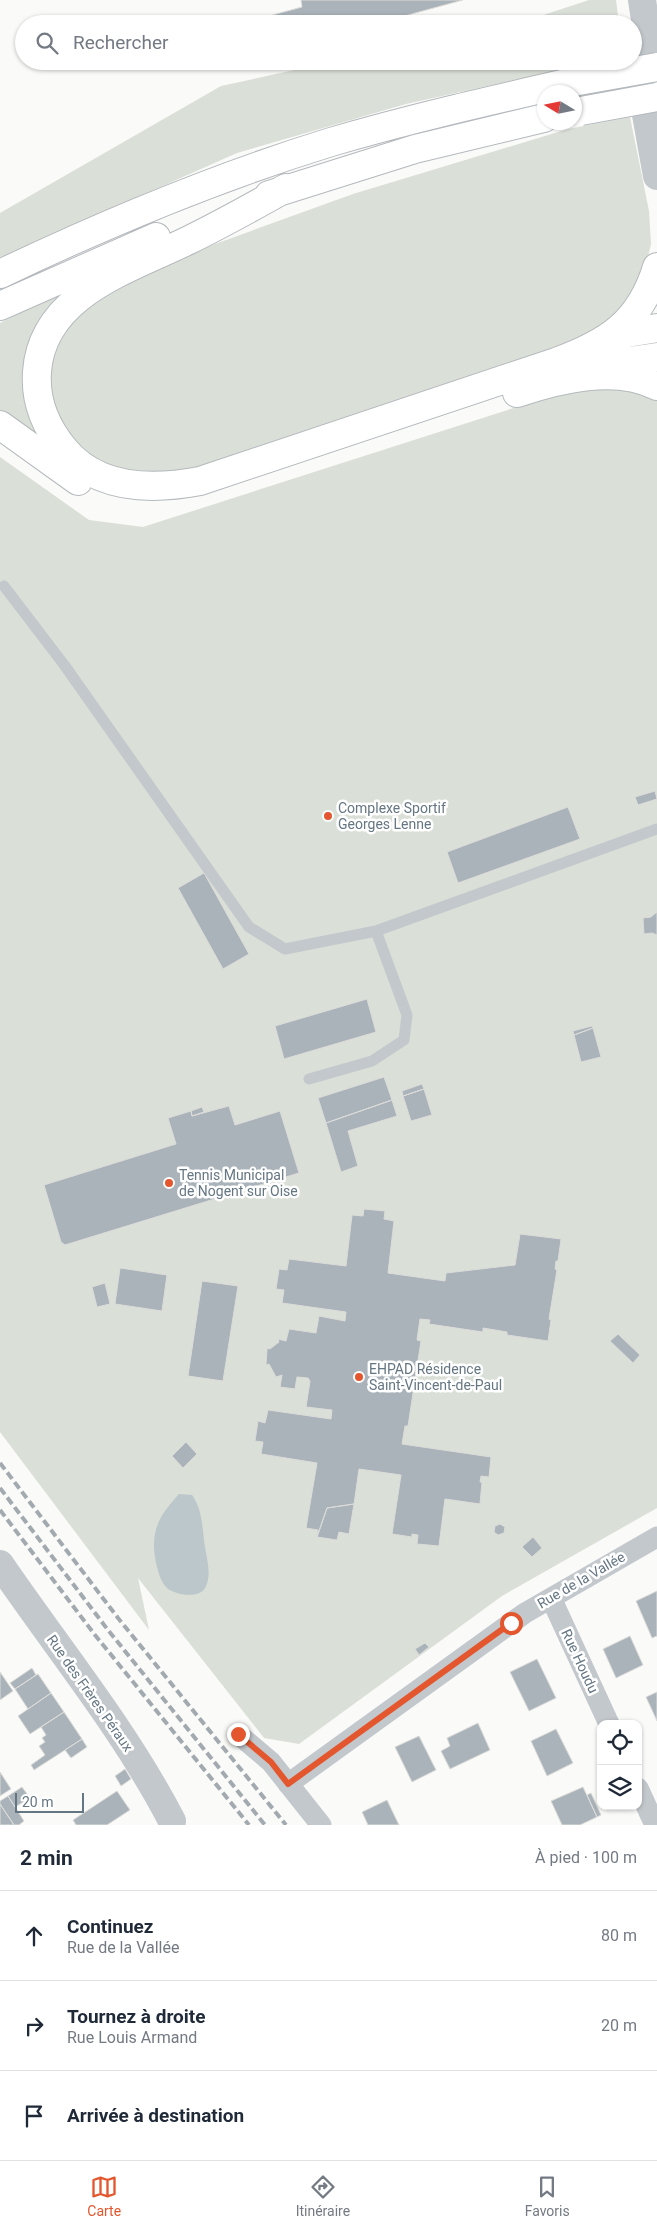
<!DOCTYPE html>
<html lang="fr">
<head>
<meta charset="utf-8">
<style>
	body { margin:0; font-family:Roboto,sans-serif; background:#f2f2f3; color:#1f2937 }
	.controls { position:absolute; right:15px; bottom:15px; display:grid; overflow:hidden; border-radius:10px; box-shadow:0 1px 4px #0004 }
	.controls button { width:45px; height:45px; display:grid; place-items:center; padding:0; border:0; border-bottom:1px solid #e0e1e3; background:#fff; color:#1f2937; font:25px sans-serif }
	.compass { position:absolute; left:537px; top:85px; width:45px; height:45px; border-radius:50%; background:#fff; box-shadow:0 1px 4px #0004; rotate:280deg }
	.scale { position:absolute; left:15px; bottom:12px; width:69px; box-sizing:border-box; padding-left:5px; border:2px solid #657683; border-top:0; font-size:14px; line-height:18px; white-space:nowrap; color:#657683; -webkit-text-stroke:4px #fff; paint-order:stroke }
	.stop { position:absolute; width:15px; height:15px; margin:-11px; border:4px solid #e4572e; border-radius:50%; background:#fff }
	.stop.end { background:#e4572e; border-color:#fff; box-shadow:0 1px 5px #0008 }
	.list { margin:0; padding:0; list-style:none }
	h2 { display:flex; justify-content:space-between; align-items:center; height:65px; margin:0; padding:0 20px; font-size:21px }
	h2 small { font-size:16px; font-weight:400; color:#747a83 }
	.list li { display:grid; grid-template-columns:32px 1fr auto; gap:15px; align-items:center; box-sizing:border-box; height:90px; padding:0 20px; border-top:1px solid #e0e1e3 }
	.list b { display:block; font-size:19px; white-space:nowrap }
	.list p { margin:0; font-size:16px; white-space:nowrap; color:#747a83 }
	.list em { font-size:16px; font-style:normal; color:#747a83 }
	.icon { flex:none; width:28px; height:28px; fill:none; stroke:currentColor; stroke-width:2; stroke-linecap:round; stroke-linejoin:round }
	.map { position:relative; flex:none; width:657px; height:1825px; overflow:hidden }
	.search { position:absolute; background:#fff; box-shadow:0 1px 4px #0004; left:15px; right:15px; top:15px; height:55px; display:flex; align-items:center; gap:12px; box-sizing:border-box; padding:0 18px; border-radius:28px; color:#747a83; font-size:19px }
	.sheet { height:335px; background:#fff }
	nav { display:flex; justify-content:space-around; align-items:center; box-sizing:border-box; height:70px; border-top:1px solid #e0e1e3; background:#fff; font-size:14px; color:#747a83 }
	nav a { display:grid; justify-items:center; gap:2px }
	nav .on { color:#e4572e }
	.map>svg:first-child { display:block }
</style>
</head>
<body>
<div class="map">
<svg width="657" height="1825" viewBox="0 0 657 1825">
	<rect width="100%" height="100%" fill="#fafaf8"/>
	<path fill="#dadfd7" d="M589,0H616L619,24H516Z
		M336,61H600L406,104L237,153L0,258V213L221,86Z
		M630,117L649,211L651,244L645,269L619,315L553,354L515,361L485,370L476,381L194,473L131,478L80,455L57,425L46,359L79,311L131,279L215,244L353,194L568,129Z
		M53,296H56V299L45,314L46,442L0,415V323Z
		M595,385L657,394V1508L502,1596L299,1744L264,1738L138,1578L149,1630L0,1432V457L89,520L143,527L548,397Z"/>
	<path fill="#bbc7cb" d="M179,1494L192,1495C203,1510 202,1529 205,1547C207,1560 212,1576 205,1588C199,1599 175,1595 167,1588C161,1582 159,1574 157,1567C149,1534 157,1518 179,1494Z"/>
	<path fill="#aab3b9" stroke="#dcdcda" d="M301,0H463L375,24H239L302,7Z
		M400,17L402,24H375Z
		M655,791L657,799L638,805L635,797Z
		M568,807L580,839L458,883L447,852Z
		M204,873L249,954L223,969L178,888Z
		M657,912V935L652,933L644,934L643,918L651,917Z
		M367,999L376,1032L284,1059L275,1026Z
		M592,1026L593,1028L574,1035L573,1031Z
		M593,1028L601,1057L581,1062L574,1035Z
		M384,1077L392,1100L326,1123L318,1098Z
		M422,1084L424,1089L403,1096L402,1091Z
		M424,1089L432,1115L411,1121L403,1096Z
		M392,1100L397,1116L348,1131L358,1166L341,1172L326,1123Z
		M229,1106L235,1125L280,1111L299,1173L65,1245L61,1242L44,1185L176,1144L168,1118L191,1111L192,1116Z
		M202,1107L204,1112L192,1116L191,1111Z
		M364,1209L385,1211L384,1219L394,1221L388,1273L445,1281L446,1273L515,1265L520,1234L561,1239L558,1261H556L555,1269L557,1270L549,1319L551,1320L548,1341L507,1335V1332L483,1328V1332L429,1324L430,1320L420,1319L417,1340L421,1341L408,1426H405L402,1444L491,1457L489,1477L481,1476L480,1482H482L480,1504L445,1499L439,1546L417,1544L418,1535L412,1534V1537L392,1534L401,1475L359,1469L354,1504L327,1508L317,1537L318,1530L306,1528L317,1463L261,1454L263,1442L255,1441L258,1421L265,1423L268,1410L331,1419L332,1410L306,1407L310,1381L308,1378L297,1377L295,1389L280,1387L282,1375L276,1377L269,1364L266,1365L267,1350V1348L270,1349L279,1342L278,1339L286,1341L289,1329L316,1333L319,1316L345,1321L346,1312L282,1303L284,1290L276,1289L279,1269L287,1270L289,1259L346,1266L352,1215L363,1216Z
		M120,1268L167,1275L162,1311L115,1304Z
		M202,1281L238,1286L223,1381L188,1376Z
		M105,1283L110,1304L97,1307L92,1287Z
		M618,1334L640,1355L633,1363L610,1341Z
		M186,1442L197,1454L183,1468L172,1456Z
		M354,1504L349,1534L339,1532L337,1540L317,1537L327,1508Z
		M500,1524L505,1527L504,1533L498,1535L494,1532L495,1526Z
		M533,1537L542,1548L532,1557L522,1547Z
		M657,1591V1636L652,1638L636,1601Z
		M630,1636L643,1665L616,1678L603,1649Z
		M425,1643L429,1647L419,1655L415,1649Z
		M537,1659L556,1698L529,1711L510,1672Z
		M32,1668L36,1675L15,1689L10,1683Z
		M0,1672L13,1691L0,1700Z
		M38,1674L51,1693L28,1709L15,1689Z
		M657,1692V1721L646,1697Z
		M51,1693L64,1712L30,1734L18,1716Z
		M64,1712L82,1739L34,1770L31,1765L45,1755L39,1746L45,1742L42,1738L46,1735L41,1727Z
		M478,1723L490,1750L450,1769L441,1751L450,1746L447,1738Z
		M556,1729L573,1763L547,1776L531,1741Z
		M419,1736L436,1770L412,1782L395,1747Z
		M82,1739L87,1747L71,1758L65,1750Z
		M125,1769L131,1779L121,1786L115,1776Z
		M0,1772L11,1789L0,1796Z
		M22,1787L30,1798L15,1807L8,1796Z
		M583,1787L597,1817L580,1825H562L551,1801Z
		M117,1791L130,1810L107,1825H76L73,1820Z
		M591,1793L601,1815L597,1817L587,1795Z
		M8,1796L24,1821L19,1825H14L0,1804V1801Z
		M387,1800L399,1825H368L362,1812Z
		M0,1804L14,1825H0Z"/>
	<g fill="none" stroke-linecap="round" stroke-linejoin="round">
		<g stroke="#b4b9bd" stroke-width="30">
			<path id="trunk" d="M286,188C254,206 222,224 189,240C130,269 42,294 37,372C35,400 45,426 64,449C97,490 153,490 200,481L556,362C608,343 640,323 657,267
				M269,195L415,149L544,118
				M0,274C107,223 217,177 331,142C409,119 488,101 567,83
				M0,306L156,237
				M610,339L627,333L657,328
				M602,365L657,357
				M517,393C559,379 615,365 657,386
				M0,425L78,481"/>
		</g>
		<path stroke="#c3c8cc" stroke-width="11" d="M4,586L65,666L249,927L285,949L376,931L657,829
			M309,1079L372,1061L404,1040L407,1015L376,931"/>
		<path stroke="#c3c8cc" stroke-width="21" d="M551,1598L609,1724
			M238,1734L271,1762L321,1825
			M288,1784L525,1613L657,1537
			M638,1788L655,1825"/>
		<path stroke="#c3c8cc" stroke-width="28" d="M642,0L652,65
			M633,42L657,176
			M0,1564C58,1649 125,1730 172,1821"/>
		<use href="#trunk" stroke="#fff" stroke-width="28"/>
		<path stroke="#a2aab0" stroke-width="4" stroke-dasharray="8 4" stroke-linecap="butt" d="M0,1463L118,1618L286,1825
			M0,1488L108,1630L265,1825
			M0,1510L95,1635L249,1825"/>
		<g stroke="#b4b9bd" stroke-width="30" stroke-linecap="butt">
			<path id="trunk-bridge" d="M567,83L657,67
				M581,111L657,97"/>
		</g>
		<use href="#trunk-bridge" stroke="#fff" stroke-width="28"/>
	</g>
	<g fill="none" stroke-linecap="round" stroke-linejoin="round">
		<path stroke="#e4572e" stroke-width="6" d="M238,1734L271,1762L288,1784L511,1623"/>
	</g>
	<g fill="#e4572e" stroke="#fff" stroke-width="2">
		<circle cx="328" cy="816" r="5"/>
		<circle cx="169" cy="1183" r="5"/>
		<circle cx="359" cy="1377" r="5"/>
	</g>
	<g text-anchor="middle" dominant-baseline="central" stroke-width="5" stroke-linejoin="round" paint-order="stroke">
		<g font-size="14" fill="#657683" stroke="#fff" text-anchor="start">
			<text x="338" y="808">Complexe Sportif<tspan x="338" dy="16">Georges Lenne</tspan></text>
			<text x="179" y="1175">Tennis Municipal<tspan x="179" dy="16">de Nogent sur Oise</tspan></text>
			<text x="369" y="1369">EHPAD Résidence<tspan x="369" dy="16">Saint-Vincent-de-Paul</tspan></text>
		</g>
		<g font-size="14" fill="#657683" stroke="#fff">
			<text transform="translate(581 1580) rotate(-30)">Rue de la Vallée</text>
			<text transform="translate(580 1661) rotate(65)">Rue Houdu</text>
			<text transform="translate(90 1693) rotate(55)">Rue des Frères Péraux</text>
		</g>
	</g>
</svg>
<div class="controls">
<button><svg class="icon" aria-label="locate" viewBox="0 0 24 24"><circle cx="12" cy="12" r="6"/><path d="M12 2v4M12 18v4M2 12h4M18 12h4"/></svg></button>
<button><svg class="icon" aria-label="layers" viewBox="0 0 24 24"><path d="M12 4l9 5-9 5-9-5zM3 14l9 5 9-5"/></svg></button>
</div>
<svg class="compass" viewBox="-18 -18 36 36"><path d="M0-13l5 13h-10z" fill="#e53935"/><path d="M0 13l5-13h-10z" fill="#747a83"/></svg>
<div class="scale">20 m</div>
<div class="stop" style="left:511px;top:1623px"></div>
<div class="stop end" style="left:238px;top:1734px"></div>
<div class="search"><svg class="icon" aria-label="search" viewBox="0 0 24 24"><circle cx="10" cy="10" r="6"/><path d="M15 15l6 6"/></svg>Rechercher</div>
</div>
<section class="sheet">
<h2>2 min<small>À pied · 100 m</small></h2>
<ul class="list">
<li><svg class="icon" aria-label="ahead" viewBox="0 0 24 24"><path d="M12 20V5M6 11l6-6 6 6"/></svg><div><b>Continuez</b><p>Rue de la Vallée</p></div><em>80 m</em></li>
<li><svg class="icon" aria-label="right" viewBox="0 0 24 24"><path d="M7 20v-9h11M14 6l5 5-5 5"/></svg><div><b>Tournez à droite</b><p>Rue Louis Armand</p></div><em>20 m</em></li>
<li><svg class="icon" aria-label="arrive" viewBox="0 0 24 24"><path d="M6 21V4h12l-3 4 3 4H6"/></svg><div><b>Arrivée à destination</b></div></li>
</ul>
</section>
<nav>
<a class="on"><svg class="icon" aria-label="map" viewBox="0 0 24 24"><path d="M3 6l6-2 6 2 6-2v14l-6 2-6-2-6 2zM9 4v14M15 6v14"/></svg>Carte</a>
<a><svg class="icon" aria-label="directions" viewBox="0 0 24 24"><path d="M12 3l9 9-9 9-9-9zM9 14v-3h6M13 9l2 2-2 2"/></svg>Itinéraire</a>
<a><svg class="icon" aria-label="saved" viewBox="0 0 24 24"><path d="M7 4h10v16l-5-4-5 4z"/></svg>Favoris</a>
</nav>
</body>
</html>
